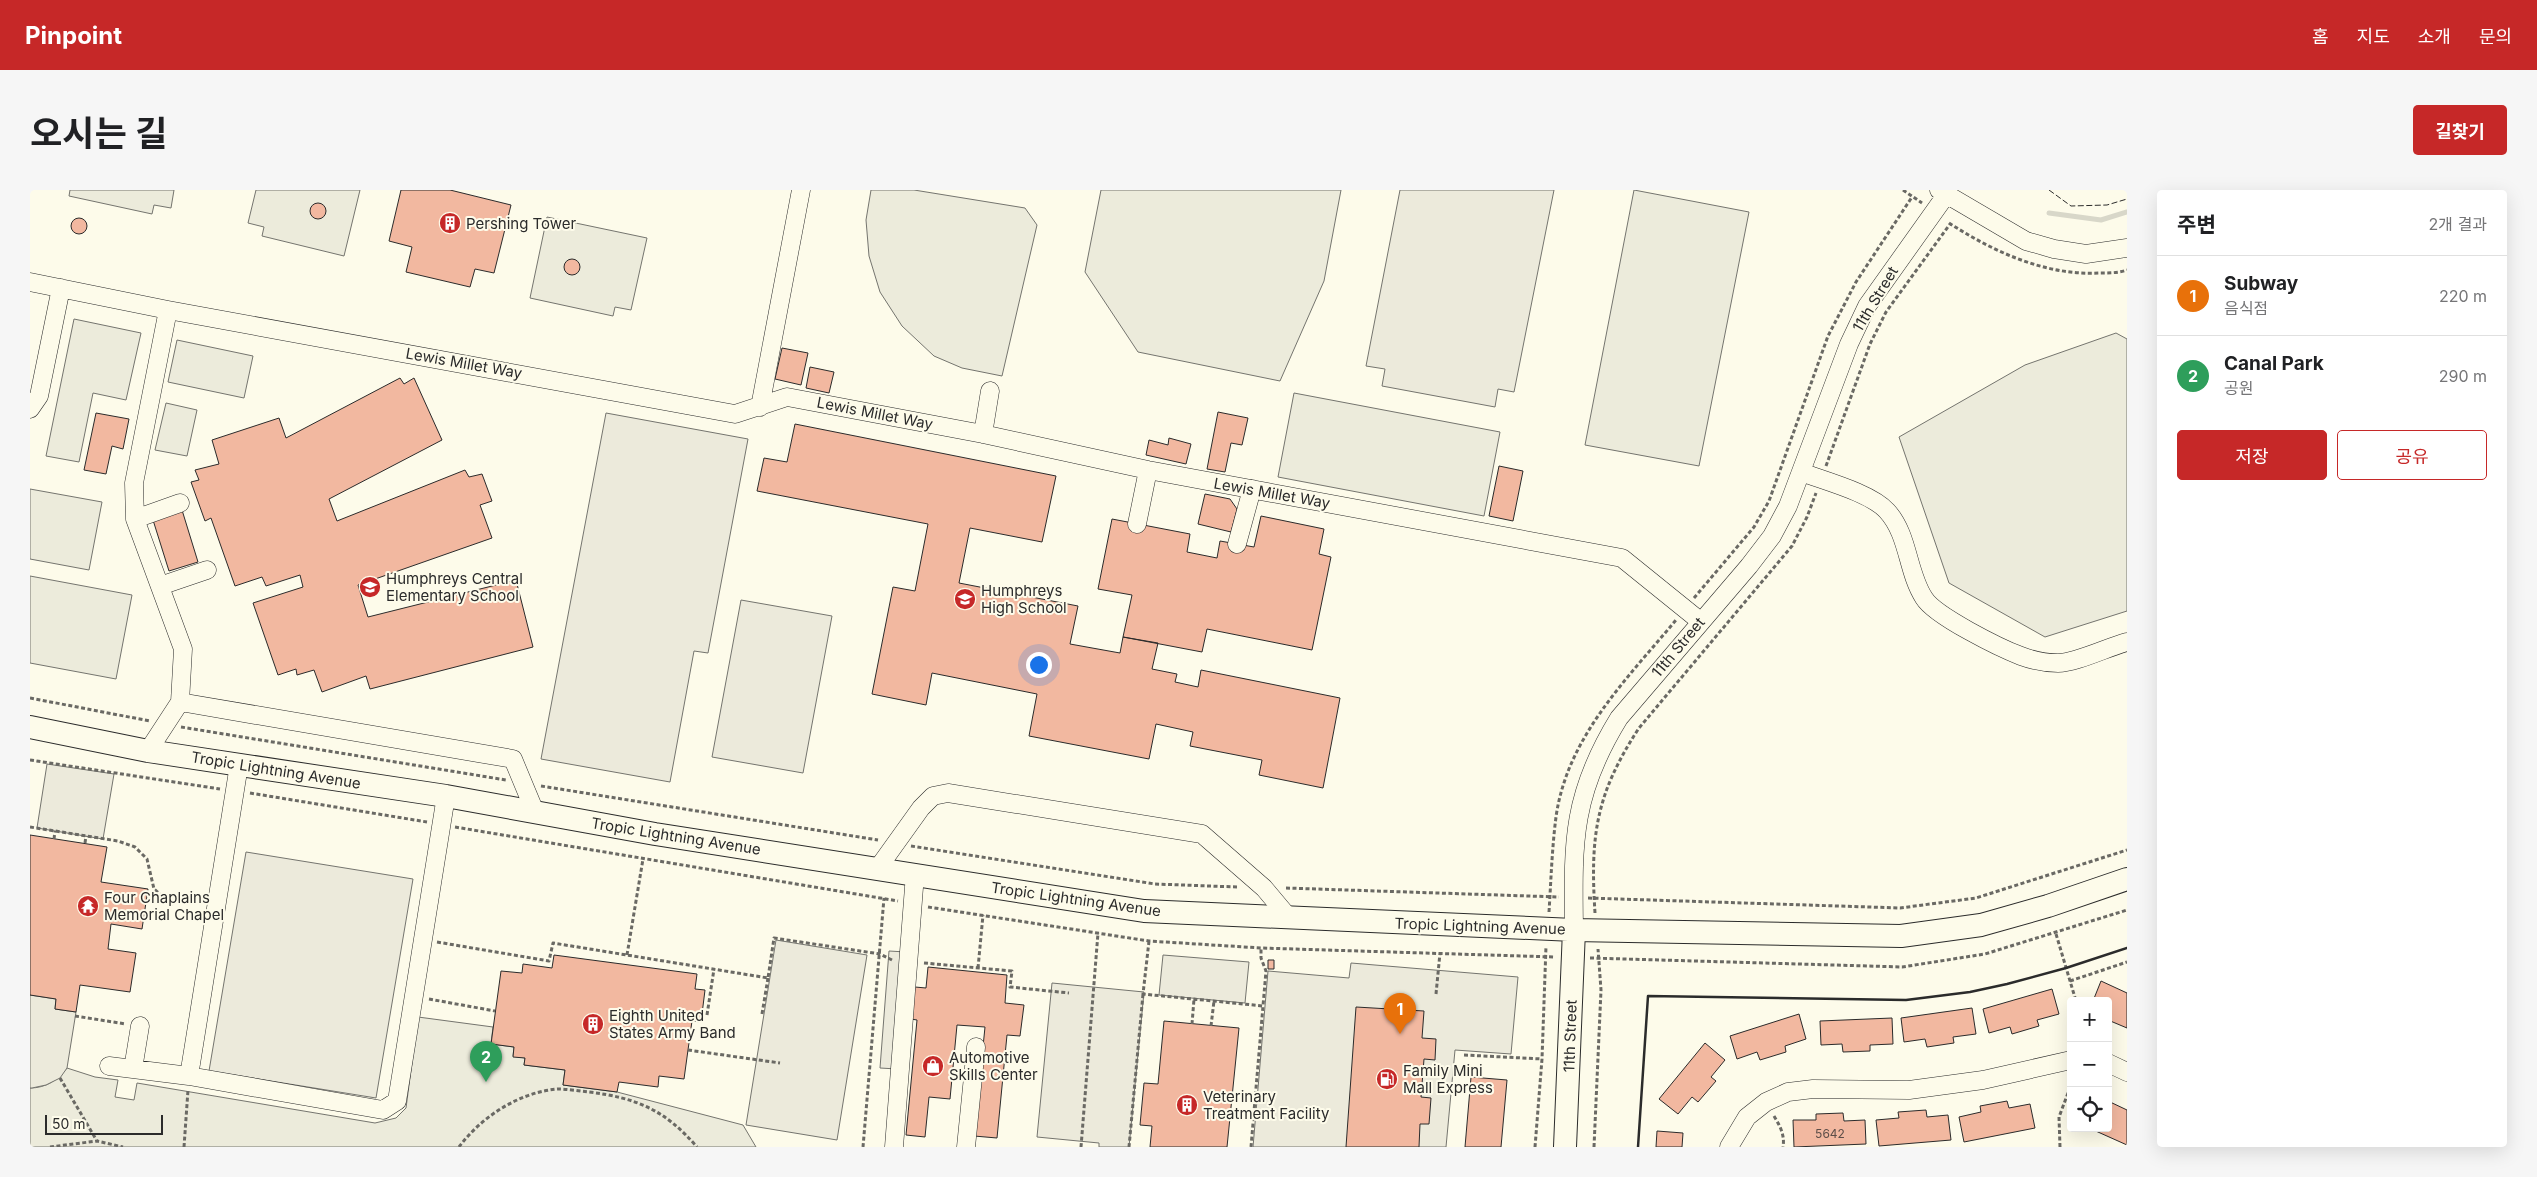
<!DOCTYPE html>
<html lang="ko">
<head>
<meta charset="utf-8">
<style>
	body { margin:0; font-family:Inter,"Noto Sans KR",sans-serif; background:#f6f6f6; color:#202124 }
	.controls { position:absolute; right:15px; bottom:15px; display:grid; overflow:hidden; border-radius:5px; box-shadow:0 5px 20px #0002 }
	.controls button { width:45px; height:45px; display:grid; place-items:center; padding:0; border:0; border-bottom:1px solid #e0e0e0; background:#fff; color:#202124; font:25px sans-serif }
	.scale { position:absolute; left:15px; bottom:12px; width:118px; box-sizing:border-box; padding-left:5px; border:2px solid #2b2b2b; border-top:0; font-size:14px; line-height:18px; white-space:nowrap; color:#2b2b2b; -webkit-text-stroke:4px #fdfbea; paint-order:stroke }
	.you { position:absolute; left:1008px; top:474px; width:18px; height:18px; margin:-12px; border:4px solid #fff; border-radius:50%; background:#1a73e8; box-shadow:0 0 0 8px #1a73e833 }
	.badge { display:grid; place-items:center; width:32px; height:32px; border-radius:50%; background:#c62828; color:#fff; font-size:16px; font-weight:700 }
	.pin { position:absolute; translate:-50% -41px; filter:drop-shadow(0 1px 2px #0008) }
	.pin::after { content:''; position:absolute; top:26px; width:18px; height:15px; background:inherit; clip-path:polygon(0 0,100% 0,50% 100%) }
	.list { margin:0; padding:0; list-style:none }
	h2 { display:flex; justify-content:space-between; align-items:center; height:65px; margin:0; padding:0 20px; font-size:21px }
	h2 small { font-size:16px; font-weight:400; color:#757577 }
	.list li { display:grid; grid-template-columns:32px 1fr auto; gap:15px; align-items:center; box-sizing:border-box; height:80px; padding:0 20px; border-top:1px solid #e0e0e0 }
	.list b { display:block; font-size:19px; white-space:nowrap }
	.list p { margin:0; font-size:16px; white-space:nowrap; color:#757577 }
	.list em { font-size:16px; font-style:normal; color:#757577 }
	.actions { display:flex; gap:10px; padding:15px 20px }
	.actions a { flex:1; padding:11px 0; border:1px solid #c62828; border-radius:5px; text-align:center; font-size:18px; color:#c62828 }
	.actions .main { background:#c62828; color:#fff }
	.icon { flex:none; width:28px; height:28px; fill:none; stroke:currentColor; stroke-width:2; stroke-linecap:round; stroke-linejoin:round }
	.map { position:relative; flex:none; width:2097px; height:957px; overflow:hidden; border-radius:5px }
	header { display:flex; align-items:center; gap:30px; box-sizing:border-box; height:70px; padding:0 25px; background:#c62828; color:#fff }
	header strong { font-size:24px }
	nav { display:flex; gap:28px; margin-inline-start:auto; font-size:18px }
	.intro { display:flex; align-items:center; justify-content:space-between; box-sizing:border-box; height:120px; padding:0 30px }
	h1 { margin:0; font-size:35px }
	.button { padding:12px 22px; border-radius:5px; background:#c62828; color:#fff; font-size:18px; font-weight:700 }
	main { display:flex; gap:30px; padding:0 30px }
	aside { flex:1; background:#fff; border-radius:5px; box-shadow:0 5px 20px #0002 }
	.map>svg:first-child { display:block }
</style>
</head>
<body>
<header>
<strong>Pinpoint</strong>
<nav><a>홈</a><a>지도</a><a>소개</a><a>문의</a></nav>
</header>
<div class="intro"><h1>오시는 길</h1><a class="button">길찾기</a></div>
<main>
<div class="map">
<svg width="2097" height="957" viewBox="0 0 2097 957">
	<rect width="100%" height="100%" fill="#fdfbea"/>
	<path fill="#ecebdb" stroke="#74746e" d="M40,0H144L141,18L124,15L122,24L39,6Z
		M226,0H330L314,66L232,46L234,37L218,33Z
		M841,0H884L995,18L1007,35L972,186L932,178L904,166L872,136L850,102L839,66L836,30Z
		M1071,0H1311L1294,91L1250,191L1108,162L1055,82Z
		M1604,0L1719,22L1669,276L1555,255Z
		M517,27L617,48L601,120L585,117L583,126L500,108Z
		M44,129L111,143L96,210L63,203L49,272L16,266Z
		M2086,143L2097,149V421L2015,447L1919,393L1869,247L1995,175Z
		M147,150L223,166L214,208L138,192Z
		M1264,203L1470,242L1454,326L1248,287Z
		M136,213L167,220L157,266L125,260Z
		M0,299L72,312L59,380L0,369Z
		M0,386L102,405L86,489L0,473Z
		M388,827L463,837L461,854L484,857L483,866L495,868L494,875L535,880L533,895L587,902L713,935L726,957H0V898C16,898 28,890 37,878L65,887L88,890L85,907L104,910L107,893L345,933L366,928L376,918Z"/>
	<path fill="#eceadb" stroke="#74746e" d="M1370,0H1524L1484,202L1468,199L1465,217L1352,196L1355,179L1336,176Z
		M576,223L718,249L678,463L664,461L640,592L511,569Z
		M711,410L802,426L773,583L682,567Z
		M17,574L84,584L73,649L7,638Z
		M216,662L383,689L346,908L179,881Z
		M746,750L837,765L807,950L716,935Z
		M859,761L876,762L867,879L850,878Z
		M1133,765L1219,772L1215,813L1129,805Z
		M1321,773L1488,787L1481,864L1425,860L1416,957H1223L1238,781L1319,788Z
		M1022,793L1114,802L1099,957H1069V953L1007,947Z
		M0,805L26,809L25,819L46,822L37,878L30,888L16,895L2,898H0Z"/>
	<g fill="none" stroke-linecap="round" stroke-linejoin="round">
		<path stroke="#d8d7c9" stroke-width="5" d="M2019,23L2071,30L2097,22"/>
	</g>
	<path fill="#f2b8a0" stroke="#2b2b2b" d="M371,0H420L481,15L464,83L445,79L440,97L376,82L382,57L359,51Z
		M280 21a8 8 0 1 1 16 0a8 8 0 1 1-16 0Z
		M41 36a8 8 0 1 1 16 0a8 8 0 1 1-16 0Z
		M534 77a8 8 0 1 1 16 0a8 8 0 1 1-16 0Z
		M752,158L778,163L771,195L745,189Z
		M780,177L804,182L799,203L776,198Z
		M370,188L374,194L384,188L412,250L299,309L307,331L435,280L439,287L452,284L462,311L450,315L462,348L328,395L338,427L486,390L503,457L340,499L336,486L292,502L284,480L267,485L266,479L248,485L223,413L273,397L270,385L236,396L232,387L205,396L181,328L175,331L161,292L169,290L165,280L189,274L182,250L249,228L256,248Z
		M1188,222L1218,228L1212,255L1201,253L1195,282L1177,279Z
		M66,223L99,229L93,259L82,256L76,284L54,280Z
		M765,234L1026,286L1012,352L940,338L929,393L1048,416L1040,454L1090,463L1093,447L1128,453L1122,479L1147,484L1145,492L1168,497L1171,480L1310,508L1293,598L1229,585L1232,570L1160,556L1163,542L1126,534L1119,569L999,546L1007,504L902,483L896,515L842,504L863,397L885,401L898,334L727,301L734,268L757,272Z
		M1139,248L1161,254L1156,274L1116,265L1119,250L1138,255Z
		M1469,276L1493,281L1483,331L1459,326Z
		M1175,304L1200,309L1207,319L1201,342L1168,334Z
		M152,320L168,372L139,381L123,330Z
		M1231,326L1294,339L1289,364L1301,367L1282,460L1177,439L1172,462L1093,447L1102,405L1068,399L1082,329L1160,344L1157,362L1187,368L1190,351L1224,357Z
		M0,645L77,657L71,692L118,699L112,739L81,734L78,759L106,763L100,802L50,795L46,822L25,819L26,809L0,805Z
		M524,765L667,784L665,799L675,800L671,832L662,831L654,889L629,886L628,897L589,892L587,902L533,895L535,880L494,875L495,868L483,867L484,857L461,854L471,781L492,783L493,774L522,778Z
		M1238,770H1244V779H1238Z
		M898,777L977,785L975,813L994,815L990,846L977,845L967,948L944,946L955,837L927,835L920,909L899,907L895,947L876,945L887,830L881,829L885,797L896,798Z
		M2071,791L2097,803V838L2078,830L2081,823L2078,821V811H2063Z
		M2022,799L2029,824L2007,830L2009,836L1982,844L1980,837L1959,843L1953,819Z
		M1326,817L1394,821L1392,848L1406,849L1405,870L1394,869L1391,907L1401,908L1399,934H1390L1389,957H1316Z
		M1942,818L1946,844L1923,847L1924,853L1897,857L1895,849L1874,852L1871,828Z
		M1769,824L1776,849L1755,856L1756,862L1730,870L1727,862L1707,869L1700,846Z
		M1862,828L1863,854L1840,855V861L1813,862L1812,854L1791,855L1790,831Z
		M1134,831L1209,838L1197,957H1120L1122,936L1110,935L1114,893L1128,894Z
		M1675,853L1695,870L1681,887L1686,891L1668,912L1662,907L1648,924L1629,909Z
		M1441,887L1477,890L1471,957H1435Z
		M1977,911L1979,918L2000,914L2005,938L1934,952L1929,927L1951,922L1950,916Z
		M2078,911L2097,920V955L2059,938H2078Z
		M1896,920L1897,927L1918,925L1921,950L1849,956L1846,930L1869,928L1868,922Z
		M1813,923L1814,931L1835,930L1836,954L1764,957L1763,930H1786V924Z
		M1627,941L1653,943L1652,957H1626Z"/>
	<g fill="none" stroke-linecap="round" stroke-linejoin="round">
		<g stroke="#2b2b2b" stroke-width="19">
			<path id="minor" d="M1909,0L1996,51L2024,59L2056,64L2097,58
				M0,92L138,120L705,224L757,207L953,244L1118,280L1592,368L1670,431
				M138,120L104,293L105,329L153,459L150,512
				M730,217L771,0
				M0,219L9,206L31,98
				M953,244L960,201
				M1771,282C1795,291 1841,303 1857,321C1879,345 1877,382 1894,408C1905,426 1970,458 1991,466C2002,470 2016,473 2028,473C2046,473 2078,457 2097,452
				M105,329L150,313
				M1107,334L1118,280
				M1207,354L1222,299
				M130,396L177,380
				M118,561L150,512L483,569L505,622
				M209,575L159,886L353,920L367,911L416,606
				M848,678L891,618L903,606L918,603L1172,644L1234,698L1260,729
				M1544,740C1543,653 1541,606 1589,528L1719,376L1742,346L1758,316L1819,154L1837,116L1916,5
				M2078,873L2097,882
				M79,876L159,886
				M103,879L110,836
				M864,957L885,684
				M936,957L946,857
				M1699,957L1717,927L1736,912L1758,902L1783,899L1879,900L1953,890L2041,870"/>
		</g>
		<g stroke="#2b2b2b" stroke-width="24">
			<path id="major" d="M0,537L118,561L416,606L625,644L1114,721L1544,740L1871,746L1951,735L2018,716L2097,689
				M1535,957L1544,740"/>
		</g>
		<path stroke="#6a6964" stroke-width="3" stroke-dasharray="4 2.5" stroke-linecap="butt" d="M1873,0L1892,13
			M1919,33C1964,62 2016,86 2070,83C2079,83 2089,83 2097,80
			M1796,276L1840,154L1856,122L1920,34
			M1664,408L1724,337L1739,311L1798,146L1826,92L1882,7
			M0,508L120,531
			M151,537L476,590
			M0,570L190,599
			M511,596L848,650
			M220,603L397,632
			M0,637L88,651L105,657L117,669L124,699L144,716
			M425,637L868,711
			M24,649L25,641
			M55,653L56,646
			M881,656L1125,694L1207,697
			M1256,698L1529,707
			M1558,708L1870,718L1946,708L2097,660
			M898,717L1119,751L1231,758L1524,767
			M1519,722C1521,690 1522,658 1526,627C1537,547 1597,489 1646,430
			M1565,723C1560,645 1566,604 1609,538L1762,356L1777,327L1786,303
			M2026,744L2046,811
			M1119,751L1113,804L1233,816L1236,781L1231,768V758
			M407,752L519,771L523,753L738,788L744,748L850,764L862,770
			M597,765L613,669
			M1560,768L1872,777L1955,764L2097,720
			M894,773L982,781L980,797L1039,803
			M948,778L953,725
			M2040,791L2097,772
			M1406,804L1410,763
			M399,809L465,821
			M732,824L738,788
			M677,825L684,779
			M45,826L96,834
			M1162,834L1164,809
			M1181,836L1184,811
			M658,860L750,873
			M1434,865L1512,869
			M30,888L67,951
			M1744,926C1750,936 1755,945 1753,957
			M20,957L67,951L93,957
			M154,957L158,900
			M429,957C452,926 490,902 528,899C538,899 549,901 559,902C607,908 635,920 667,957
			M833,957L854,708
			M1051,957L1068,743
			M1099,957L1113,804
			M1221,957L1233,816
			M1505,957L1512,869L1516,756
			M1564,957L1571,800L1568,759
			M2030,957L2029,927L2041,895"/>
		<use href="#minor" stroke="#fdfbea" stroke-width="18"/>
		<use href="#major" stroke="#fdfbea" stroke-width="22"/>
		<path stroke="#2b2b2b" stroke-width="1" stroke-dasharray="6 2.5" stroke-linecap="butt" d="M2019,0L2041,16L2077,15L2097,9"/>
		<path stroke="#2b2b2b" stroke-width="2.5" d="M1608,957L1618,806L1876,810L1940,802L1977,794L2036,778L2097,758"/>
	</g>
	<defs>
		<g id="building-disc" transform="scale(1.125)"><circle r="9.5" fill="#c62828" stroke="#fdfbea"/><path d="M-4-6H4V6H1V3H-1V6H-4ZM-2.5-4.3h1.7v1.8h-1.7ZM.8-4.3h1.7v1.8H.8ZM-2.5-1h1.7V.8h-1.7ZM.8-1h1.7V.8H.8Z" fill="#fff"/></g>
		<g id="school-disc" transform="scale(1.125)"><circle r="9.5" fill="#c62828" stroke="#fdfbea"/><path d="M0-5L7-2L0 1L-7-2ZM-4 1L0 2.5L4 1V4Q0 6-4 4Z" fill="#fff"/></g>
		<g id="temple-disc" transform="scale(1.125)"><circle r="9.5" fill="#c62828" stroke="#fdfbea"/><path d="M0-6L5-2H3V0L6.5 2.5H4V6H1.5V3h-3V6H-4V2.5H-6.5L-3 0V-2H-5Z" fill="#fff"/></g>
		<g id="shop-disc" transform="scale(1.125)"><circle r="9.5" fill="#c62828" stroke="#fdfbea"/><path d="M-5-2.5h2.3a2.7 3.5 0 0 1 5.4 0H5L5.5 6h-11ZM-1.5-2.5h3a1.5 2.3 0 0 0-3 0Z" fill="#fff"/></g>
		<g id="fuel-disc" transform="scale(1.125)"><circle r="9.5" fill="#c62828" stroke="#fdfbea"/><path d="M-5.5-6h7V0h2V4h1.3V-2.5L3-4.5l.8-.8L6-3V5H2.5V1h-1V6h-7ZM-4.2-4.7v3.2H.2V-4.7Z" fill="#fff"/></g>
	</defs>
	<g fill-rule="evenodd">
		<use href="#building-disc" x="420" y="33"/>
		<use href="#school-disc" x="340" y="397"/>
		<use href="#school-disc" x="935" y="409"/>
		<use href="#temple-disc" x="58" y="716"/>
		<use href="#building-disc" x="563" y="834"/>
		<use href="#shop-disc" x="903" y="876"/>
		<use href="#fuel-disc" x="1357" y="889"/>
		<use href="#building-disc" x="1157" y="915"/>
	</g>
	<g text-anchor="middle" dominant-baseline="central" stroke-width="4" stroke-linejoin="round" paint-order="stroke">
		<g font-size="12" fill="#5d4e48">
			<text x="1800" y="943">5642</text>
		</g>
		<g font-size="15" fill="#2b2b2b" stroke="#fdfbea" text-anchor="start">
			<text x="436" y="33">Pershing Tower</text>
			<text x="356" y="388">Humphreys Central<tspan x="356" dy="17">Elementary School</tspan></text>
			<text x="951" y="400">Humphreys<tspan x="951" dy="17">High School</tspan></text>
			<text x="74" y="707">Four Chaplains<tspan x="74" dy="17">Memorial Chapel</tspan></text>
			<text x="579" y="825">Eighth United<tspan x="579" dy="17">States Army Band</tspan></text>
			<text x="919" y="867">Automotive<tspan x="919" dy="17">Skills Center</tspan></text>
			<text x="1373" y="880">Family Mini<tspan x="1373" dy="17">Mall Express</tspan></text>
			<text x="1173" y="906">Veterinary<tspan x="1173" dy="17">Treatment Facility</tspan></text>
		</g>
		<g font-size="15" fill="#2b2b2b" stroke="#fdfbea">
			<text transform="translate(1845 109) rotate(-59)">11th Street</text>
			<text transform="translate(434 173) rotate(10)">Lewis Millet Way</text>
			<text transform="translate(845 223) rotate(11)">Lewis Millet Way</text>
			<text transform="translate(1242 303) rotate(10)">Lewis Millet Way</text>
			<text transform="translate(1648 457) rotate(-50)">11th Street</text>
			<text transform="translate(246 580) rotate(9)">Tropic Lightning Avenue</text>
			<text transform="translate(646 646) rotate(9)">Tropic Lightning Avenue</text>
			<text transform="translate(1046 709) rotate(8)">Tropic Lightning Avenue</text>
			<text transform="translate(1450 736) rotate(2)">Tropic Lightning Avenue</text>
			<text transform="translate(1540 846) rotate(-88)">11th Street</text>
		</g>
	</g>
</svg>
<div class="controls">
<button>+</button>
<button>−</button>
<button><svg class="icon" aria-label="locate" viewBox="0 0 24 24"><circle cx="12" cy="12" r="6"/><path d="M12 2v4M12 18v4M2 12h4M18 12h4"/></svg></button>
</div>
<div class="scale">50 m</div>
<div class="you"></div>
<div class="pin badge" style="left:1370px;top:844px;background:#e8710a">1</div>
<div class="pin badge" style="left:456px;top:892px;background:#2e9e5b">2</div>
</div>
<aside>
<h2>주변<small>2개 결과</small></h2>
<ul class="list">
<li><span class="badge" style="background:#e8710a">1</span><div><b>Subway</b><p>음식점</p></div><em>220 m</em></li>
<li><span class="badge" style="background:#2e9e5b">2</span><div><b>Canal Park</b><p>공원</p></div><em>290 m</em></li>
</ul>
<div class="actions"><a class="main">저장</a><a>공유</a></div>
</aside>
</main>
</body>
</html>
